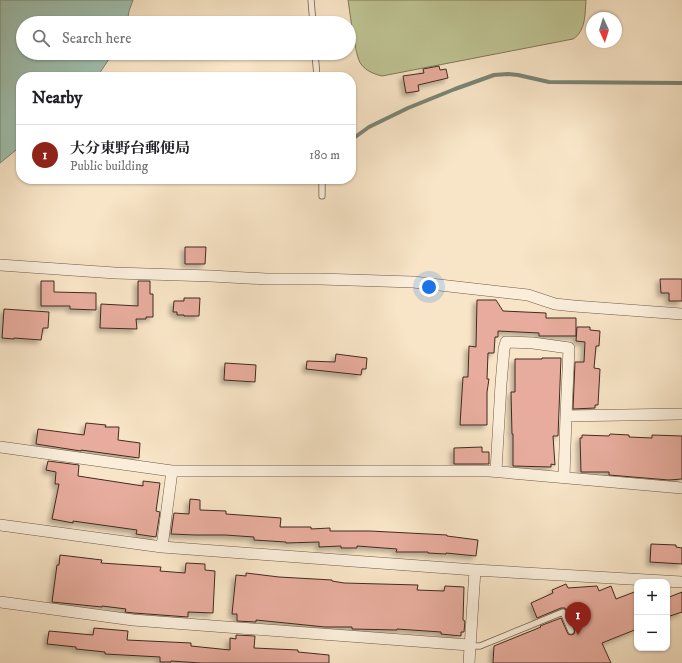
<!DOCTYPE html>
<html lang="en">
<head>
<meta charset="utf-8">
<style>
	body { margin:0; font-family:"IM FELL DW Pica","Noto Serif JP",serif; background:#f6f6f6; color:#202124 }
	.controls { position:absolute; right:12px; bottom:12px; display:grid; overflow:hidden; border-radius:8px; box-shadow:0 1px 3px #0004 }
	.controls button { width:36px; height:36px; display:grid; place-items:center; padding:0; border:0; border-bottom:1px solid #e0e0e0; background:#fff; color:#202124; font:20px sans-serif }
	.compass { position:absolute; left:586px; top:12px; width:36px; height:36px; border-radius:50%; background:#fff; box-shadow:0 1px 3px #0004; rotate:176deg }
	.you { position:absolute; left:429px; top:287px; width:14px; height:14px; margin:-10px; border:3px solid #fff; border-radius:50%; background:#1a73e8; box-shadow:0 0 0 6px #1a73e833 }
	.badge { display:grid; place-items:center; width:26px; height:26px; border-radius:50%; background:#8f2418; color:#fff; font-size:13px; font-weight:700 }
	.pin { position:absolute; translate:-50% -33px; filter:drop-shadow(0 1px 2px #0008) }
	.pin::after { content:''; position:absolute; top:21px; width:14px; height:12px; background:inherit; clip-path:polygon(0 0,100% 0,50% 100%) }
	.list { margin:0; padding:0; list-style:none }
	h2 { display:flex; justify-content:space-between; align-items:center; height:52px; margin:0; padding:0 16px; font-size:17px }
	h2 small { font-size:13px; font-weight:400; color:#757577 }
	.list li { display:grid; grid-template-columns:26px 1fr auto; gap:12px; align-items:center; box-sizing:border-box; height:60px; padding:0 16px; border-top:1px solid #e0e0e0 }
	.list b { display:block; font-size:15px; white-space:nowrap }
	.list p { margin:0; font-size:13px; white-space:nowrap; color:#757577 }
	.list em { font-size:13px; font-style:normal; color:#757577 }
	.icon { flex:none; width:22px; height:22px; fill:none; stroke:currentColor; stroke-width:2; stroke-linecap:round; stroke-linejoin:round }
	.map { position:relative; flex:none; width:682px; height:663px; overflow:hidden }
	.search { position:absolute; background:#fff; box-shadow:0 1px 3px #0004; left:16px; top:16px; width:340px; height:44px; display:flex; align-items:center; gap:10px; box-sizing:border-box; padding:0 14px; border-radius:22px; color:#757577; font-size:15px }
	.panel { position:absolute; background:#fff; box-shadow:0 1px 3px #0004; left:16px; top:72px; width:340px; height:112px; border-radius:16px }
	.map>svg:first-child { display:block }
</style>
</head>
<body>
<div class="map">
<svg width="682" height="663" viewBox="0 0 682 663">
	<defs>
		<filter id="shadow"><feDropShadow dx="-3.5" dy="3.5" stdDeviation="2" flood-color="#0004"/></filter>
	</defs>
	<rect width="100%" height="100%" fill="#f8e5c7"/>
	<filter id="stains"><feTurbulence type="fractalNoise" baseFrequency=".005" numOctaves="4"/><feColorMatrix values="0 0 0 0 .2 0 0 0 0 .09 0 0 0 0 .02 0 0 0 .5 -.17"/></filter>
	<radialGradient id="worn" r=".72"><stop offset=".6" stop-color="#630" stop-opacity="0"/><stop offset="1" stop-color="#630" stop-opacity=".3"/></radialGradient>
	<path fill="#bfc494" stroke="#817859" d="M348,0H586C585,13 586,31 573,39L382,76C374,74 366,71 361,64C355,57 350,12 348,0Z"/>
	<path fill="#9fc0af" stroke="#7a8475" d="M0,0H133L129,11L127,23H23V53H113L97,77H21V146L0,163Z"/>
	<g fill="none" stroke-linecap="round" stroke-linejoin="round">
		<path stroke="#7a8475" stroke-width="4" d="M351,140L369,127L408,108L455,89L494,75L508,74L518,75L549,82L682,83"/>
	</g>
	<path fill="#e7ac9d" stroke="#432b1e" filter="url(#shadow)" d="M439,66L440,70L446,69L448,78L418,85L419,91L406,93L403,76L424,73L423,69Z
		M185,247H206L205,264H185Z
		M660,279H682V301H669V293H661Z
		M41,281H54V292L96,293V310L70,309V306H41Z
		M138,281H150V294H153V317H146V319H136L137,329L100,328L101,304L138,306Z
		M184,298H200L199,316H184V315H177V312H173L174,301H184Z
		M477,300H496L503,311L546,313V318H576V336H539V333L498,331V337H495L494,353H488L487,379H489L487,392V425H460L463,377H468L469,346L476,347Z
		M4,309L49,312L48,328H43L41,340L14,338V339L2,338Z
		M577,327H590V330L600,331L599,346H596L594,368L600,369L598,405H595V408L573,409L575,362H584L585,342L576,341Z
		M336,354L367,358L366,369H362L361,375L306,369L307,361L335,362Z
		M542,358H561L558,436H553L555,465L551,464V467L513,466V434H512L511,392H515V359H542Z
		M225,363L256,365L255,382L224,380Z
		M86,423L106,425L105,427H119L118,440L140,443L139,458L81,450V451L36,444L38,429L84,435Z
		M610,434L629,435V437L652,438V435L682,436V479L669,480L609,475V472H581L580,438H582V435L609,436Z
		M482,447V452H489V464H454V448Z
		M48,461L79,465L78,476L143,486V481L160,483L156,511L160,512L156,537L136,534L137,530L73,521V523L52,519L59,484H55L56,472L46,470Z
		M190,499L200,500V510L226,511V514L281,518L280,527H311V529L330,528V531H370L447,535V536L478,540L476,556L446,553V554L428,553V552H396L397,549L357,546V548H341V546L319,547V542L286,543V542L254,540V537L225,535H195L171,534L174,513L189,514Z
		M651,544L676,545V547L682,548V564L650,562Z
		M60,555L102,560L101,563L161,567L160,571L185,573L186,563L205,564V570L215,571L213,613L188,612V617L134,613L125,612L126,609L102,606V607L52,602L57,565H59Z
		M246,573L279,577L332,580V581L344,583L418,585L417,590L444,591L445,586L464,587L463,620L465,621L464,632H461V636L441,634V632L397,629V630L352,629V627H325L256,620V622L237,621V614H232L236,575L246,576Z
		M566,584L568,588L597,586L599,591L611,586L616,599L637,591V629L602,643L611,663H493L494,646L541,627L540,626L561,618L568,634L571,635L574,634L575,629L565,608H561L537,618L531,603L553,593L552,590Z
		M682,592V612L667,617V598Z
		M94,628L128,631L127,640L191,643V646L230,650V638L236,639V635L255,636L254,648L298,650V652L329,655V663H201L171,661V662H160V657L105,654V652L76,649V647L47,644L49,631L93,635Z"/>
	<g fill="none" stroke-linecap="round" stroke-linejoin="round">
		<g stroke="#705a48" stroke-width="7">
			<path id="service" d="M311,0L313,23
				M315,53L317,77
				M322,196V179
				M470,646H480L563,612L571,631"/>
		</g>
		<g stroke="#705a48" stroke-width="12">
			<path id="minor" d="M0,265L115,273L211,276L266,279H320L413,282L528,295L555,304L574,306L682,314
				M0,447L172,471H489L682,488
				M496,471L501,384L504,349L506,342L533,343L569,348L566,416
				M564,477L566,416L682,414
				M0,525L162,547L475,570L682,582
				M162,547L172,471
				M0,602L133,620L469,645
				M469,663L475,570"/>
		</g>
		<use href="#service" stroke="#faeedb" stroke-width="5.5"/>
		<use href="#minor" stroke="#faeedb" stroke-width="11"/>
	</g>
	<rect width="100%" height="100%" filter="url(#stains)"/>
	<rect width="100%" height="100%" fill="url(#worn)"/>
</svg>
<div class="controls">
<button>+</button>
<button>−</button>
</div>
<svg class="compass" viewBox="-18 -18 36 36"><path d="M0-13l5 13h-10z" fill="#e53935"/><path d="M0 13l5-13h-10z" fill="#757577"/></svg>
<div class="you"></div>
<div class="pin badge" style="left:578px;top:635px">1</div>
<div class="search"><svg class="icon" aria-label="search" viewBox="0 0 24 24"><circle cx="10" cy="10" r="6"/><path d="M15 15l6 6"/></svg>Search here</div>
<section class="panel">
<h2>Nearby<small></small></h2>
<ul class="list">
<li><span class="badge">1</span><div><b>大分東野台郵便局</b><p>Public building</p></div><em>180 m</em></li>
</ul>
</section>
</div>
</body>
</html>
